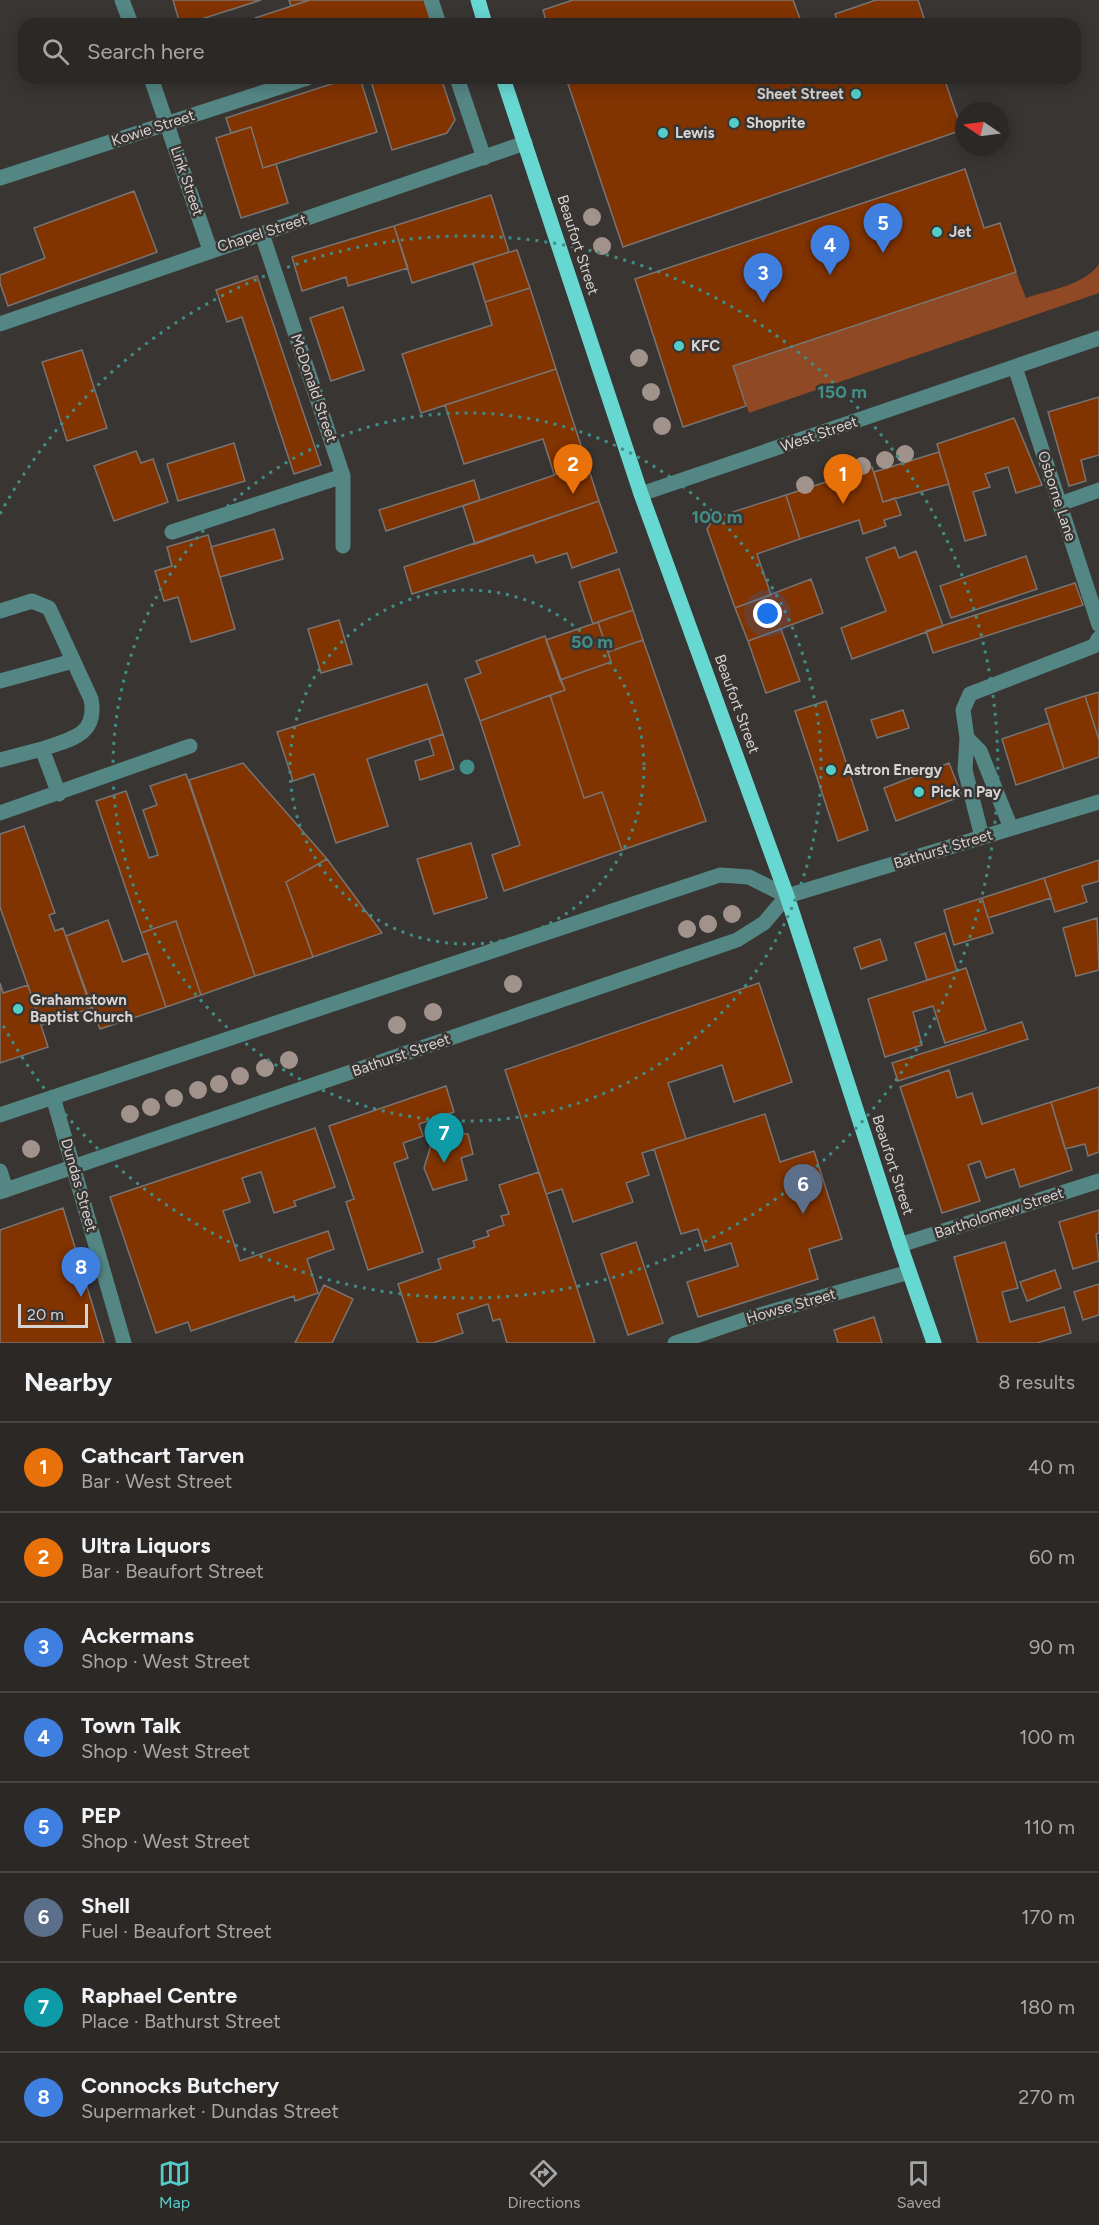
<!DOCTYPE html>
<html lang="en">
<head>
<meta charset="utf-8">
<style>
	body { margin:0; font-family:Figtree,sans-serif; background:#373432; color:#f1f3f6 }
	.compass { position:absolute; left:955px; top:102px; width:54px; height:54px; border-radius:50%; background:#2b2826; box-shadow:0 3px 15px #0003; rotate:283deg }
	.scale { position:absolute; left:18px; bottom:15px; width:70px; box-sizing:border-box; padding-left:6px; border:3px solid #d6d3d2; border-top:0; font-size:16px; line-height:21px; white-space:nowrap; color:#d6d3d2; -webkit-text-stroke:4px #393533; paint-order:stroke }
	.you { position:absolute; left:768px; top:614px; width:21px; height:21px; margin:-15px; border:4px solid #fff; border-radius:50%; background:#1a73e8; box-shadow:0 0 0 9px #1a73e833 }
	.badge { display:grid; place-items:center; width:39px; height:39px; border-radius:50%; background:#54cdc8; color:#fff; font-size:20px; font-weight:700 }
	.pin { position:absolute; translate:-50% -50px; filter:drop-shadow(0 2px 3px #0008) }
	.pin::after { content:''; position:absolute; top:32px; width:21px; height:18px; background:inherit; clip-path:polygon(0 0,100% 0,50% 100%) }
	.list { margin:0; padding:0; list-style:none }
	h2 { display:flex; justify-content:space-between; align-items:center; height:78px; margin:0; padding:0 24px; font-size:26px }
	h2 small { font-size:20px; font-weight:400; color:#a6a6a7 }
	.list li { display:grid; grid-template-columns:39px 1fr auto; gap:18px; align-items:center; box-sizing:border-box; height:90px; padding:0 24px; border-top:2px solid #474443 }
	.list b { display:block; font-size:22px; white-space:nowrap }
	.list p { margin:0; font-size:20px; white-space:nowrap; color:#a6a6a7 }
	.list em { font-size:20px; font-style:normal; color:#a6a6a7 }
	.icon { flex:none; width:33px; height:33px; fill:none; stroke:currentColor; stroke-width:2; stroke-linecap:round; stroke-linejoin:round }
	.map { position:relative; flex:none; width:1099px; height:1343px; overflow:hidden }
	.search { position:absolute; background:#2b2826; box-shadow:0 3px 15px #0003; left:18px; right:18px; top:18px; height:66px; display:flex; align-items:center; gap:15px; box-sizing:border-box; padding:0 21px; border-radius:18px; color:#a6a6a7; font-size:22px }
	.sheet { height:798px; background:#2b2826 }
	nav { display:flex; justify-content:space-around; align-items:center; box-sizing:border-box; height:84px; border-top:2px solid #474443; background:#2b2826; font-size:16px; color:#a6a6a7 }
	nav a { display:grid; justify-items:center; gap:3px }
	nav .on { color:#54cdc8 }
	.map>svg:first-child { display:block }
</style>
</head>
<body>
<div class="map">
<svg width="1099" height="1343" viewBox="0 0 1099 1343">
	<rect width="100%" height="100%" fill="#393533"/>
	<path fill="#8f4924" d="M1099,264V293L749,413L733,366L1016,272L1026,298C1049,290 1085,285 1099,264Z"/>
	<path fill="#813300" stroke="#797472" stroke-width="1.5" d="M173,0H261L186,24H180Z
		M289,0H310L291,6Z
		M310,0H426L431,18L416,24H257L255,18Z
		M573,0H793L802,24H547L543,10Z
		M876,0H918L926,24H838L835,14Z
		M350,78H360L377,132L263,168L251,127L231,133L226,118Z
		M370,78H441L455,120L447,133L392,150Z
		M566,78H944L962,130L623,247Z
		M251,127L263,168L276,164L288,203L241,218L216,138Z
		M965,169L984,228L1000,223L1016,272L733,366L746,406L683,427L635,279Z
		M134,191L157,252L8,306L0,283V275L45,258L34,228Z
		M491,195L509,252L412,283L394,226Z
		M394,226L408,268L348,286L346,277L302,291L292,257Z
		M517,250L530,288L485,302L473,263Z
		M257,276L321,465L294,474L242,317L227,322L216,290Z
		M530,288L556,369L421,413L402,354L492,325L485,302Z
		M343,307L364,370L331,381L310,318Z
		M82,350L107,428L67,441L42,362Z
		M556,369L587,464L554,474L543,439L464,464L445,405Z
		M1099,397V455L1081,460L1086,481L1069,486L1048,412Z
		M1014,418L1042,485L1016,493L1008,467L985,474L990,487L973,492L986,535L965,541L937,444Z
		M234,443L245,481L178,501L167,464Z
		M136,451L141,463L153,459L168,502L114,521L94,466Z
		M939,452L949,484L883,502L874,472Z
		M587,464L599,501L475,544L463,506Z
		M872,467L883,502L895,498L901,515L884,520L886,526L863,534L859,520L800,539L786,495Z
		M474,480L480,500L386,531L379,510Z
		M786,495L800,539L757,554L771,595L735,608L707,529L714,518Z
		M599,501L617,552L572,568L567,553L536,563L533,555L412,594L404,567Z
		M274,529L283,559L220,577L211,547Z
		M208,535L235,629L191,642L178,597L164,601L155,571L172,566L167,547Z
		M895,547L899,558L916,551L943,626L852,659L841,628L886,611L866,558Z
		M1026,556L1037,589L951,618L940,586Z
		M619,569L633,610L593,624L579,582Z
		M811,579L823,613L748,641L735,608Z
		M1075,583L1083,605L933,653L926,631Z
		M633,610L643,640L608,652L598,622Z
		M339,620L352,664L321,673L308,629Z
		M598,622L611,662L560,680L546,640Z
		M781,629L800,681L766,693L748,641Z
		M545,636L565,690L480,721L465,679L481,673L476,661Z
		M643,640L706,821L622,850L602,792L584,798L550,695L565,690L560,680L611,662L608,652Z
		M427,684L443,734L367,759L388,826L336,843L314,774L293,781L277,732Z
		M1099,692V740L1085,696Z
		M550,695L584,798L602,792L622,850L504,891L492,855L520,845L480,721Z
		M1085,696L1099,740V757L1064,769L1045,709Z
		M826,701L868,830L838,841L795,711Z
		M903,710L909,728L877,738L871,720Z
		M1049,723L1064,769L1016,785L1002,739Z
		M443,734L454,769L420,780L415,761L434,755L429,739Z
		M243,763L327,859L286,882L313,957L255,976L189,780Z
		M949,763L962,796L896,821L884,788Z
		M186,774L255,976L201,995L176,921L141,933L96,801L126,791L149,858L158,855L143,810L157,805L150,786Z
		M24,826L55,913L49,915L55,931L63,928L91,1008L42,1025L0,907V834Z
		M471,843L487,898L434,914L417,859Z
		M327,859L382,933L313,957L286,882Z
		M1099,860V881L1082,886L1087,902L1055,912L1044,878Z
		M1044,878L1051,898L988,918L982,898Z
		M982,898L993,933L954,945L944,910Z
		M1097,918L1099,970L1076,976L1063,928Z
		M108,920L123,962L148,953L166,1007L100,1029L66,936Z
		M176,921L201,995L166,1007L141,933Z
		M945,933L957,971L927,980L915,943Z
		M880,939L887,960L861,969L854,948Z
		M966,968L986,1030L945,1043L933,1006L913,1012L922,1045L885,1057L868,999Z
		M0,983L3,993L28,985L48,1047L0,1063Z
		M759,983L792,1082L734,1102L722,1065L668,1083L686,1139L642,1153L649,1175L626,1183L633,1202L573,1222L562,1189L546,1194L505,1070Z
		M1022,1022L1028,1039L898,1081L892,1063Z
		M949,1070L957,1098L972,1093L982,1124L1051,1102L1072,1170L1020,1187L1014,1169L986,1178L980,1161L968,1165L980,1201L942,1213L900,1087Z
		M446,1086L454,1112L419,1124L423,1136L403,1143L408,1158L394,1163L423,1252L368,1270L346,1202L354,1199L329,1126Z
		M1099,1087V1152L1088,1156L1085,1144L1065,1149L1051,1102Z
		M765,1114L780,1162L814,1151L842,1239L809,1249L818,1279L698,1317L687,1282L738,1266L731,1243L705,1251L698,1229L681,1234L654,1149Z
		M315,1128L335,1187L294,1201L296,1206L274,1213L261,1172L242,1178L250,1202L223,1211L240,1261L328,1231L334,1249L307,1259L318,1293L295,1301L294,1296L191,1331L188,1322L156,1333L110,1197Z
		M435,1132L468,1134L473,1154L461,1158L467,1180L433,1190L424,1168Z
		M539,1172L595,1343H507L500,1319L493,1321L488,1304L457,1314L463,1333L433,1343H418L398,1284L441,1269L438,1259L475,1247L473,1241L489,1236L487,1231L504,1225L501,1216L509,1214L499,1185Z
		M63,1208L104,1343H0V1230Z
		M1099,1210V1233L1096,1234L1099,1261L1073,1269L1059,1222Z
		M636,1242L663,1323L628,1335L601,1254Z
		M1005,1242L1018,1288L1002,1292L1010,1322L1064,1307L1071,1333L1037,1343H978L954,1257Z
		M1055,1270L1061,1288L1027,1301L1020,1282Z
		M1099,1284V1315L1083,1320L1074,1292Z
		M324,1285L353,1299L332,1343H295Z
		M874,1317L882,1343H838L834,1330Z"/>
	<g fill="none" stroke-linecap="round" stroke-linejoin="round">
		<path stroke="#548784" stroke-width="15" d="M122,0L131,24
			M431,0L439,24
			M151,78L210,250
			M457,78L484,158
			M0,178L307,78
			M262,234L343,476V546
			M0,324L525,143
			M1015,367L1099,625
			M641,494L1099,338
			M1060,504L1099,490
			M172,532L343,476
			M0,611L32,601L49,608L91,699C98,736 70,739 42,749
			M0,681L73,661
			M967,738L980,751L1011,828
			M0,760L42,749L59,794
			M0,813L190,746
			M982,837L965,770L967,738L963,710L970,694L1094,646L1099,638
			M53,1097L124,1343
			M0,1115L720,875L749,877L787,896
			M0,1171L6,1190
			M0,1192L737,940L764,923L787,896L1099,802
			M900,1245L1099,1181
			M675,1343L746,1319L909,1272"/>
		<path stroke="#67d7d2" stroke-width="15" d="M478,0L485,24
			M503,78L641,494L787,896L900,1245L934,1343"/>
	</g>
	<g fill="#a1928b">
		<circle cx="592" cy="217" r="9"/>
		<circle cx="602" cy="246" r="9"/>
		<circle cx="639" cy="358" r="9"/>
		<circle cx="651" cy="392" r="9"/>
		<circle cx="662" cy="426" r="9"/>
		<circle cx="905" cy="454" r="9"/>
		<circle cx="885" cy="460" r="9"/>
		<circle cx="862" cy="466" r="9"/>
		<circle cx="841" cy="475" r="9"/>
		<circle cx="805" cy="485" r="9"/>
		<circle cx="732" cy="914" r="9"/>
		<circle cx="708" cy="924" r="9"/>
		<circle cx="687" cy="929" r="9"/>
		<circle cx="513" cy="984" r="9"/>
		<circle cx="433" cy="1012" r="9"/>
		<circle cx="397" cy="1025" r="9"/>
		<circle cx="289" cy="1060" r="9"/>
		<circle cx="265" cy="1068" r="9"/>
		<circle cx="240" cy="1076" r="9"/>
		<circle cx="219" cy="1084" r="9"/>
		<circle cx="198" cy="1090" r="9"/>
		<circle cx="174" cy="1098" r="9"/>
		<circle cx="151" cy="1107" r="9"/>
		<circle cx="130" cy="1114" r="9"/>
		<circle cx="31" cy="1149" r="9"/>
	</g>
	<g fill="none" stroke="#418d87" stroke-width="3" stroke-dasharray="3 6">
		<circle cx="467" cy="767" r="177"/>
		<circle cx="467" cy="767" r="354"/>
		<path d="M0 514A531 531 0 1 1 0 1020"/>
	</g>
	<g fill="#54cdc8" stroke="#393533" stroke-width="2">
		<circle cx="856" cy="94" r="6"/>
		<circle cx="734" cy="123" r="6"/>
		<circle cx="663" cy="133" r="6"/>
		<circle cx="937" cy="232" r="6"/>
		<circle cx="679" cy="346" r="6"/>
		<circle cx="831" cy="770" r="6"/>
		<circle cx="919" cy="792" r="6"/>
		<circle cx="18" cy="1009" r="6"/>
	</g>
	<g text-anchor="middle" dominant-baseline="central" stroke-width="5" stroke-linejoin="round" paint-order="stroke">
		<g font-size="15" font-weight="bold" fill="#d6d3d2" stroke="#393533" text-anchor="start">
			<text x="844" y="94" text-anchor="end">Sheet Street</text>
			<text x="746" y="123">Shoprite</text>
			<text x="675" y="133">Lewis</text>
			<text x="949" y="232">Jet</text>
			<text x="691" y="346">KFC</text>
			<text x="843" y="770">Astron Energy</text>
			<text x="931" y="792">Pick n Pay</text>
			<text x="30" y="1000">Grahamstown<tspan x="30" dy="17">Baptist Church</tspan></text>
		</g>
		<g font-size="15" fill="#d6d3d2" stroke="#393533">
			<text transform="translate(153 128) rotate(-18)">Kowie Street</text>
			<text transform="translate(187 181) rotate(71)">Link Street</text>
			<text transform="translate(262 233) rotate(-18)">Chapel Street</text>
			<text transform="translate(578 245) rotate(72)">Beaufort Street</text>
			<text transform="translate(314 388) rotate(71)">McDonald Street</text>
			<text transform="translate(819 434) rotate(-19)">West Street</text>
			<text transform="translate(1057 496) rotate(72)">Osborne Lane</text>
			<text transform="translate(737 704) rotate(70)">Beaufort Street</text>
			<text transform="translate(943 849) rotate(-17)">Bathurst Street</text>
			<text transform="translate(401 1055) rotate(-19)">Bathurst Street</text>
			<text transform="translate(893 1165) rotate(72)">Beaufort Street</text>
			<text transform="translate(79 1185) rotate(74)">Dundas Street</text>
			<text transform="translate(999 1213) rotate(-18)">Bartholomew Street</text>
			<text transform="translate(791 1306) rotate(-16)">Howse Street</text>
		</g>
	</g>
	<circle cx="467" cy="767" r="9" fill="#418d87" stroke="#393533" stroke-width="3"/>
	<g font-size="18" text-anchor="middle" font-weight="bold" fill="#418d87" stroke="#393533" stroke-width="5" stroke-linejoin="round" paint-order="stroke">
		<text x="842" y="398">150 m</text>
		<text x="717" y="523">100 m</text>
		<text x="592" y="648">50 m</text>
	</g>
</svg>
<svg class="compass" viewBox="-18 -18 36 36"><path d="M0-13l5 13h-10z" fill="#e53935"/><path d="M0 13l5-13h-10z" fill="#a6a6a7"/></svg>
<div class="scale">20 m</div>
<div class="you"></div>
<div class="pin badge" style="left:843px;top:504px;background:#e8710a">1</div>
<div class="pin badge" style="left:573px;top:494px;background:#e8710a">2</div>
<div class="pin badge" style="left:763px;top:303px;background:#3f7fe0">3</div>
<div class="pin badge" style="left:830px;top:275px;background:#3f7fe0">4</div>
<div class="pin badge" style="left:883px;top:253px;background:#3f7fe0">5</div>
<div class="pin badge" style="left:803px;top:1214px;background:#5c6f8a">6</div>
<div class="pin badge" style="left:444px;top:1163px;background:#0f9aa8">7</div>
<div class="pin badge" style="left:81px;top:1297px;background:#3f7fe0">8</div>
<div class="search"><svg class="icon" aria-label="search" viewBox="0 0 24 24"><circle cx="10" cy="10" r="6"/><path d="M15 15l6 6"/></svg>Search here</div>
</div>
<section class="sheet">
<h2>Nearby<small>8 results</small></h2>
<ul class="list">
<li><span class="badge" style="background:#e8710a">1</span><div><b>Cathcart Tarven</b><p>Bar · West Street</p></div><em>40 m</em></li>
<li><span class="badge" style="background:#e8710a">2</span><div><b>Ultra Liquors</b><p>Bar · Beaufort Street</p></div><em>60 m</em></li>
<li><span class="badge" style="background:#3f7fe0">3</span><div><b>Ackermans</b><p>Shop · West Street</p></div><em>90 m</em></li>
<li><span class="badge" style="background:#3f7fe0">4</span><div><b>Town Talk</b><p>Shop · West Street</p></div><em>100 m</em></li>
<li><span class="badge" style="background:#3f7fe0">5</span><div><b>PEP</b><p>Shop · West Street</p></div><em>110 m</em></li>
<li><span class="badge" style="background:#5c6f8a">6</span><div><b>Shell</b><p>Fuel · Beaufort Street</p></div><em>170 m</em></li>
<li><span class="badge" style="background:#0f9aa8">7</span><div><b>Raphael Centre</b><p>Place · Bathurst Street</p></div><em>180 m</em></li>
<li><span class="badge" style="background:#3f7fe0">8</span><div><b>Connocks Butchery</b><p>Supermarket · Dundas Street</p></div><em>270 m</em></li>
</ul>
</section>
<nav>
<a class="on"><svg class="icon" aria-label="map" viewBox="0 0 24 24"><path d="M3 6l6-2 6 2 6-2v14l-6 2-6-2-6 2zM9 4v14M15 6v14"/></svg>Map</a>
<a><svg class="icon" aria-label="directions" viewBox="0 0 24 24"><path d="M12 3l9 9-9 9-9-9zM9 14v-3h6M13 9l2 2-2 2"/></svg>Directions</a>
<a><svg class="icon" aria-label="saved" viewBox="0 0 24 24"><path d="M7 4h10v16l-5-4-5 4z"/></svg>Saved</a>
</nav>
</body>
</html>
